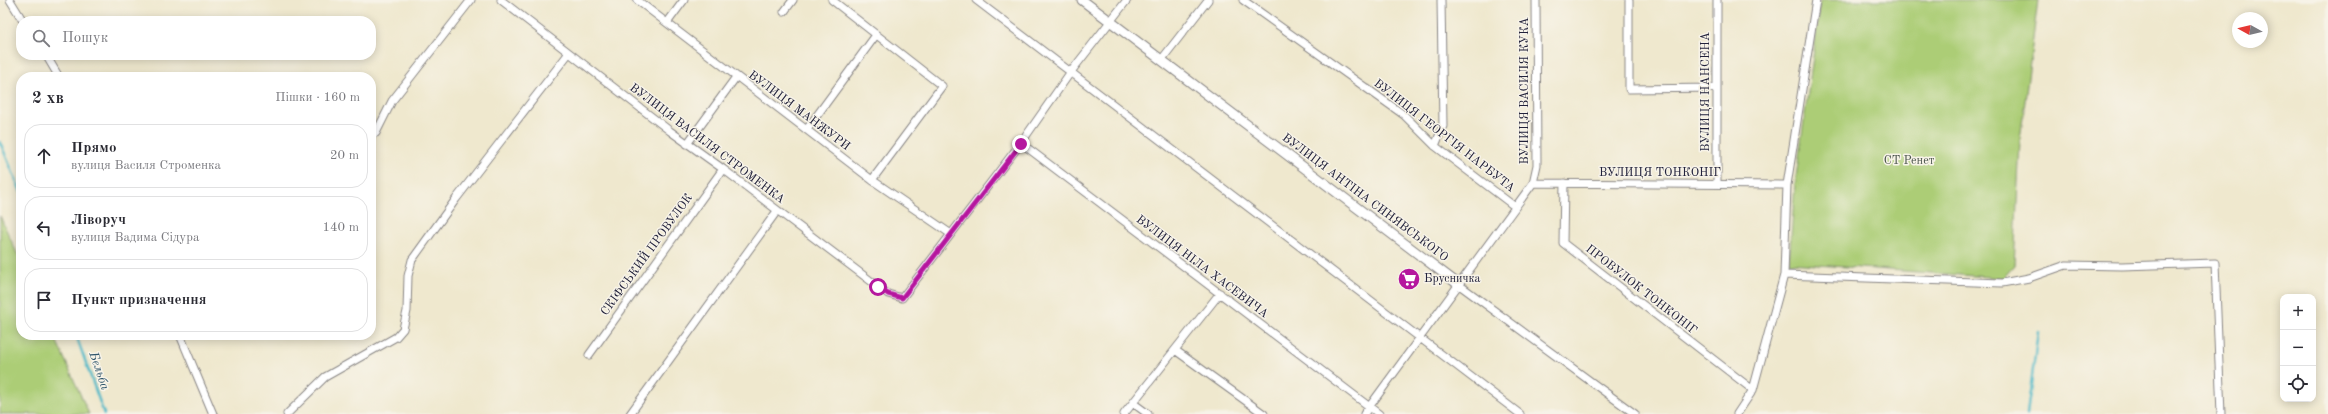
<!DOCTYPE html>
<html lang="uk">
<head>
<meta charset="utf-8">
<style>
	body { margin:0; font-family:"Old Standard TT",serif; background:#f2f2f3; color:#2b2b33 }
	.controls { position:absolute; right:12px; bottom:12px; display:grid; overflow:hidden; border-radius:8px; box-shadow:0 2px 10px #0003 }
	.controls button { width:36px; height:36px; display:grid; place-items:center; padding:0; border:0; border-bottom:1px solid #e1e1e2; background:#fff; color:#2b2b33; font:20px sans-serif }
	.compass { position:absolute; left:2232px; top:12px; width:36px; height:36px; border-radius:50%; background:#fff; box-shadow:0 2px 10px #0003; rotate:278deg }
	.stop { position:absolute; width:12px; height:12px; margin:-9px; border:3px solid #b5179e; border-radius:50%; background:#fff }
	.stop.end { background:#b5179e; border-color:#fff; box-shadow:0 1px 4px #0008 }
	.list { margin:0; padding:0; list-style:none }
	h2 { display:flex; justify-content:space-between; align-items:center; height:52px; margin:0; padding:0 16px; font-size:17px }
	h2 small { font-size:13px; font-weight:400; color:#7c7c81 }
	.list li { display:grid; grid-template-columns:26px 1fr auto; gap:12px; align-items:center; box-sizing:border-box; height:64px; margin:0 8px 8px; padding:0 8px; border:1px solid #e1e1e2; border-radius:16px }
	.list b { display:block; font-size:15px; white-space:nowrap }
	.list p { margin:0; font-size:13px; white-space:nowrap; color:#7c7c81 }
	.list em { font-size:13px; font-style:normal; color:#7c7c81 }
	.icon { flex:none; width:22px; height:22px; fill:none; stroke:currentColor; stroke-width:2; stroke-linecap:round; stroke-linejoin:round }
	.map { position:relative; flex:none; width:2328px; height:414px; overflow:hidden }
	.search { position:absolute; background:#fff; box-shadow:0 2px 10px #0003; left:16px; top:16px; width:360px; height:44px; display:flex; align-items:center; gap:10px; box-sizing:border-box; padding:0 14px; border-radius:16px; color:#7c7c81; font-size:15px }
	.panel { position:absolute; background:#fff; box-shadow:0 2px 10px #0003; left:16px; top:72px; width:360px; height:268px; border-radius:16px }
	.map>svg:first-child { display:block }
</style>
</head>
<body>
<div class="map">
<svg width="2328" height="414" viewBox="0 0 2328 414">
	<rect width="100%" height="100%" fill="#f7f3e8"/>
	<filter id="ink" filterUnits="userSpaceOnUse"><feTurbulence type="fractalNoise" baseFrequency=".025" numOctaves="2"/><feDisplacementMap in="SourceGraphic" scale="8" xChannelSelector="R" yChannelSelector="G"/><feConvolveMatrix kernelMatrix="1 2 1 2 8 2 1 2 1" color-interpolation-filters="sRGB"/></filter>
	<filter id="wash" filterUnits="userSpaceOnUse"><feTurbulence type="fractalNoise" baseFrequency=".012" numOctaves="4" result="noise"/><feDisplacementMap in="SourceGraphic" scale="16" xChannelSelector="R" yChannelSelector="G"/><feGaussianBlur stdDeviation="0.9" result="paint"/><feColorMatrix in="noise" values="0 0 0 0 0 0 0 0 0 0 0 0 0 0 0 0 0 1.4 0 .05"/><feComposite in="paint" operator="in"/></filter>
	<g filter="url(#wash)">
		<rect width="100%" height="100%" fill="#efe8ce"/>
		<path fill="#accd76" stroke="#677858" d="M1821,0H2038L2020,140L2014,266L2003,278L1789,263L1795,184Z
			M0,216L21,262V335H54L89,414H0Z"/>
		<g fill="none" stroke-linecap="round" stroke-linejoin="round">
			<path stroke="#4ebac9" stroke-width="2.5" d="M0,142L21,192
				M76,335L104,414
				M2027,414L2038,332"/>
		</g>
	</g>
	<g filter="url(#ink)">
		<g fill="none" stroke-linecap="round" stroke-linejoin="round">
			<g stroke="#888584" stroke-width="9">
				<path id="minor" d="M10,0L23,21
					M501,0L670,131L723,169L888,294L902,298L1021,143L1070,73L1127,0
					M637,0L872,180L951,234
					M832,0L942,86L872,180
					M976,0L1520,414
					M1243,0L1404,115L1435,146L1514,206
					M1629,0V89L1717,88
					M784,12L793,0
					M667,23L684,0
					M46,55L59,77
					M1162,59L1208,0
					M807,129L876,35
					M376,133L392,101L471,0
					M1021,143L1379,414
					M687,144L736,77
					M1435,146L1443,126L1441,0
					M1533,183L1787,185
					M1564,183L1563,243L1753,390
					M1717,184V0
					M1784,275L2002,283L2029,278L2066,265L2122,266L2215,263L2221,414
					M1458,284L1635,414
					M180,335L213,414
					M1175,350L1264,414
					M589,355L723,169
					M1133,403L1148,414
					M287,414L325,377L396,337L403,329L407,311L408,276L412,260L456,199L569,53
					M630,414L777,211
					M1124,414L1220,293
					M1364,414L1533,183L1537,165L1536,0
					M1737,414L1753,390L1784,275L1787,185L1816,0"/>
			</g>
			<g stroke="#888584" stroke-width="11">
				<path id="tertiary" d="M1082,0L1458,284"/>
			</g>
			<use href="#minor" stroke="#fff" stroke-width="7"/>
			<use href="#tertiary" stroke="#fff" stroke-width="9"/>
		</g>
	</g>
	<g fill="none" stroke-linecap="round" stroke-linejoin="round" filter="url(#ink)">
		<path stroke="#b5179e" stroke-width="5" d="M878,287L888,294L902,298L1021,144"/>
	</g>
	<defs>
		<g id="supermarket-disc" transform="scale(1.15)"><circle r="9.5" fill="#b5179e" stroke="#f7f3e8"/><path d="M-6-5.5h2.5l.6 2H6L4.5 2H-2.5L-4.4-4H-6ZM-1.5 3.2a1.3 1.3 0 1 0 .1 0ZM3 3.2a1.3 1.3 0 1 0 .1 0Z" fill="#fff"/></g>
	</defs>
	<g fill-rule="evenodd">
		<use href="#supermarket-disc" x="1409" y="279"/>
	</g>
	<g text-anchor="middle" dominant-baseline="central" stroke-width="3" stroke-linejoin="round" paint-order="stroke">
		<g font-size="12" fill="#22223b" stroke="#f7f3e8">
			<text transform="translate(1525 91) rotate(-90)">ВУЛИЦЯ ВАСИЛЯ КУКА</text>
			<text transform="translate(1706 92) rotate(-90)">ВУЛИЦЯ НАНСЕНА</text>
			<text transform="translate(799 111) rotate(37)">ВУЛИЦЯ МАНЖУРИ</text>
			<text transform="translate(1444 136) rotate(38)">ВУЛИЦЯ ГЕОРГІЯ НАРБУТА</text>
			<text transform="translate(707 144) rotate(37)">ВУЛИЦЯ ВАСИЛЯ СТРОМЕНКА</text>
			<text x="1660" y="173">ВУЛИЦЯ ТОНКОНІГ</text>
			<text transform="translate(1365 198) rotate(37)">ВУЛИЦЯ АНТІНА СИНЯВСЬКОГО</text>
			<text transform="translate(647 255) rotate(-54)">СКІФСЬКИЙ ПРОВУЛОК</text>
			<text transform="translate(1202 267) rotate(37)">ВУЛИЦЯ НІЛА ХАСЕВИЧА</text>
			<text transform="translate(1641 290) rotate(38)">ПРОВУЛОК ТОНКОНІГ</text>
		</g>
		<g font-size="12" fill="#4b554d" stroke="#f7f3e8">
			<text x="1909" y="161">СТ Ренет</text>
		</g>
		<g font-size="12" fill="#22223b" stroke="#f7f3e8" text-anchor="start">
			<text x="1424" y="279">Брусничка</text>
		</g>
		<g font-size="13" font-style="italic" fill="#31576d" stroke="#f7f3e8">
			<text transform="translate(99 371) rotate(71)">Бельба</text>
		</g>
	</g>
</svg>
<div class="controls">
<button>+</button>
<button>−</button>
<button><svg class="icon" aria-label="locate" viewBox="0 0 24 24"><circle cx="12" cy="12" r="6"/><path d="M12 2v4M12 18v4M2 12h4M18 12h4"/></svg></button>
</div>
<svg class="compass" viewBox="-18 -18 36 36"><path d="M0-13l5 13h-10z" fill="#e53935"/><path d="M0 13l5-13h-10z" fill="#7c7c81"/></svg>
<div class="stop" style="left:878px;top:287px"></div>
<div class="stop end" style="left:1021px;top:144px"></div>
<div class="search"><svg class="icon" aria-label="search" viewBox="0 0 24 24"><circle cx="10" cy="10" r="6"/><path d="M15 15l6 6"/></svg>Пошук</div>
<section class="panel">
<h2>2 хв<small>Пішки · 160 m</small></h2>
<ul class="list">
<li><svg class="icon" aria-label="ahead" viewBox="0 0 24 24"><path d="M12 20V5M6 11l6-6 6 6"/></svg><div><b>Прямо</b><p>вулиця Василя Строменка</p></div><em>20 m</em></li>
<li><svg class="icon" aria-label="left" viewBox="0 0 24 24"><path d="M17 20v-9H6M10 6l-5 5 5 5"/></svg><div><b>Ліворуч</b><p>вулиця Вадима Сідура</p></div><em>140 m</em></li>
<li><svg class="icon" aria-label="arrive" viewBox="0 0 24 24"><path d="M6 21V4h12l-3 4 3 4H6"/></svg><div><b>Пункт призначення</b></div></li>
</ul>
</section>
</div>
</body>
</html>
